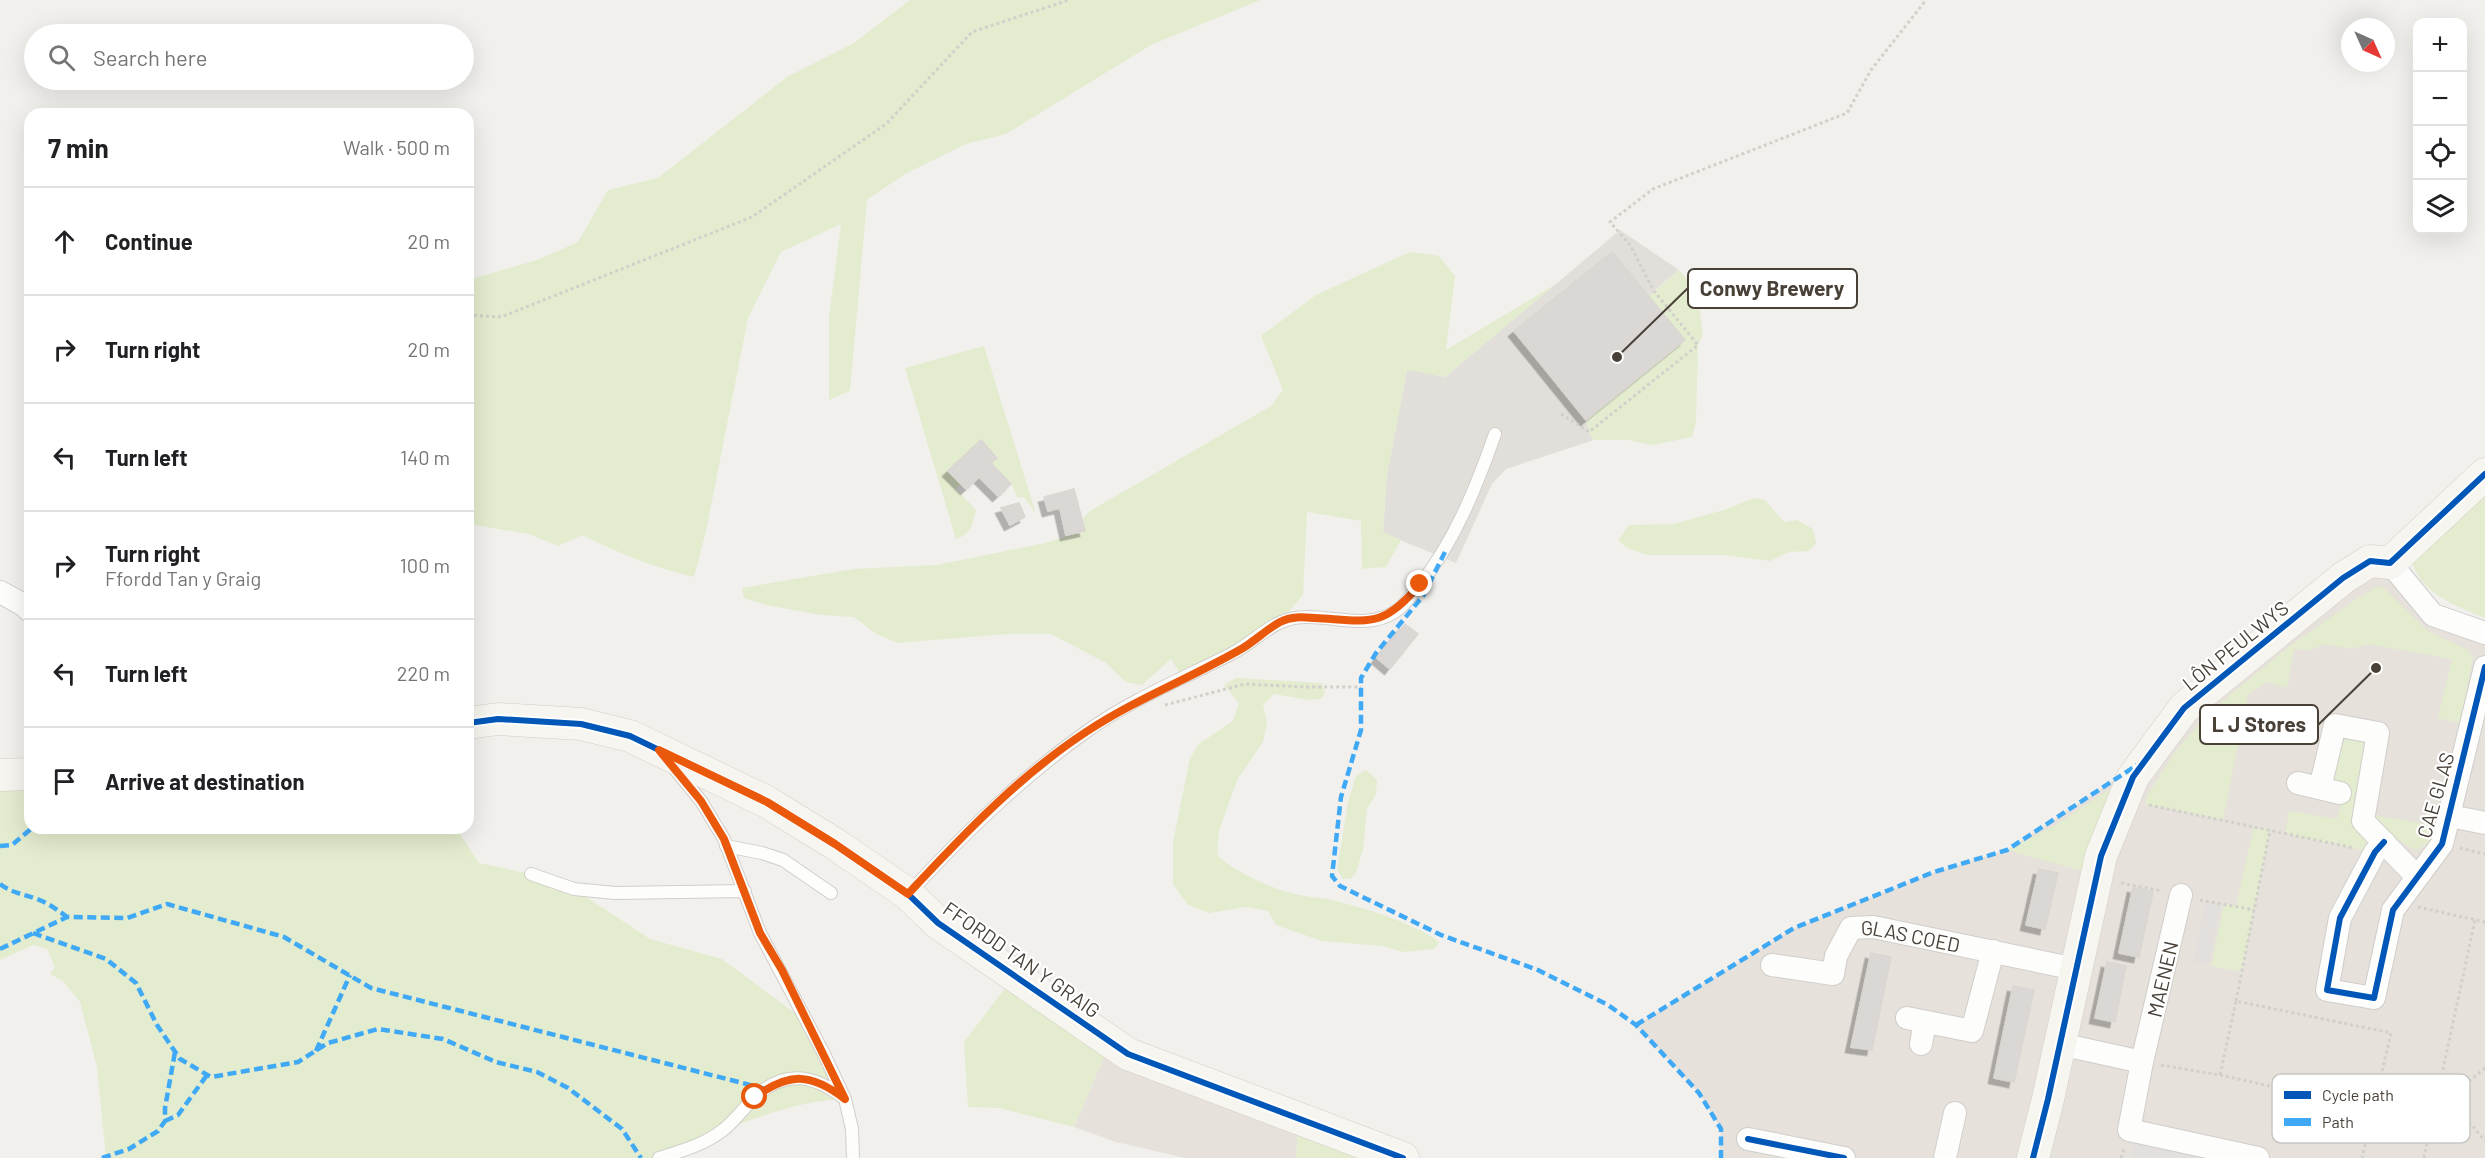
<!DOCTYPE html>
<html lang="en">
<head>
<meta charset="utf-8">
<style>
	body { margin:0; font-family:Barlow,sans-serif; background:#f2f2f2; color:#202124 }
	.controls { position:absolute; right:18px; top:18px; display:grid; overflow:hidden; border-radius:12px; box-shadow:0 6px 24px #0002 }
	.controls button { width:54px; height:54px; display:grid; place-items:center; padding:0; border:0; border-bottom:2px solid #e0e0e0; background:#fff; color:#202124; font:30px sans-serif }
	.compass { position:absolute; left:2341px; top:18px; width:54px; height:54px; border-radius:50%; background:#fff; box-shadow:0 6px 24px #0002; rotate:135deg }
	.stop { position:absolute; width:18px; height:18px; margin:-14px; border:4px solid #ea580c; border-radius:50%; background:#fff }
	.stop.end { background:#ea580c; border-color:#fff; box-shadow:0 2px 6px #0008 }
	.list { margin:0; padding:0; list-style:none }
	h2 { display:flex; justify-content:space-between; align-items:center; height:78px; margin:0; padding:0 24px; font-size:26px }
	h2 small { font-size:20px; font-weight:400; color:#757577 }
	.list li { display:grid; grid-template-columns:39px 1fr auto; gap:18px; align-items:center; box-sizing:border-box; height:108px; padding:0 24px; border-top:2px solid #e0e0e0 }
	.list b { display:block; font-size:22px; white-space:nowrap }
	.list p { margin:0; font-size:20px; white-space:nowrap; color:#757577 }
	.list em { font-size:20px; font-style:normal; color:#757577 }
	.icon { flex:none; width:33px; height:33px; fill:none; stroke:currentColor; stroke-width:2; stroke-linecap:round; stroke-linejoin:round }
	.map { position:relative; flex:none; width:2485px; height:1158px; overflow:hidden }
	.search { position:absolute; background:#fff; box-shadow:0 6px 24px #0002; left:24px; top:24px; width:450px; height:66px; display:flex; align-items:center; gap:15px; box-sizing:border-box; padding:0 21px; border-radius:33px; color:#757577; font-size:22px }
	.panel { position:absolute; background:#fff; box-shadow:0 6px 24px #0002; left:24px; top:108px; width:450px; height:726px; border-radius:18px }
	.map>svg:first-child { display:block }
</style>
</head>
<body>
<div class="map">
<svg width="2485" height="1158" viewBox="0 0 2485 1158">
	<defs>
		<filter id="shadow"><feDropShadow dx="-5.5" dy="5.5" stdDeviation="0" flood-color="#0004"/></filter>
	</defs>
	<rect width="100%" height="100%" fill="#f2f0ed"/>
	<path fill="#e6e1db" d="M2370,561L2434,615L2485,633V1158H1719L1721,1129L1699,1093L1636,1025L1794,928L1934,872L2007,850L2146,759Z
		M1107,1050L1298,1126L1296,1158H1185L1116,1142L1074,1127Z"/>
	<path fill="#e2dfdb" d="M1620,230L1679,270L1654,291L1698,345L1589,432L1594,440L1506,469L1492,484L1456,563L1383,533L1387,475L1407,369L1445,377Z"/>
	<path fill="#e3ecce" d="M910,0H1260L1151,45L1006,134L966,144L905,174L867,200L850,391L829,400V317L841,224L781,252L748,318L706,531L694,577C654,568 619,553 582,535L558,546L529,534L468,524V280L537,260L578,242L608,190L658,178L787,77L854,43Z
		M1410,252L1439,256L1455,276L1446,350L1556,284L1445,377L1407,370L1387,475L1383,532L1401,540L1386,567L1362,569L1361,521L1307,512L1303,595L1279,623L1183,678L1171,659L1142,685L1126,682L1106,663L1051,634H1008L897,643L875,633L854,617L821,615L766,605L744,598L742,588L854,569L937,565L1045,543L1085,531L1083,518L1090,511L1271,406L1283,390L1261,336L1316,295Z
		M1679,270L1697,291L1703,335L1698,345L1696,422L1692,437L1653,445L1628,440H1594L1589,432L1586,420L1685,340L1648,297Z
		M984,346L1036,514L1024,497L1018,498L1011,484L991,463L997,457L980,440L949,470L961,484L956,489L976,510C973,524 971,534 956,539L905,368Z
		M2485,482V618C2458,607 2416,592 2412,558Z
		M1754,498L1765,500L1784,522L1797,520L1813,529L1816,543L1809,551L1789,552L1770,561L1724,555H1647L1627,548L1618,540L1629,525L1674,524L1727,509Z
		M2378,586L2384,588L2428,631L2468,650L2473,658L2460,723L2438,718L2452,659L2368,644L2351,649L2325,644L2310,650L2294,649L2287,688L2267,682L2248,694L2223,820L2145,804L2148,794L2176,751L2207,714L2286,649L2355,600Z
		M1236,678L1322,683L1325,693L1321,699L1308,700L1274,694L1263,705L1267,723L1263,742L1237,780L1219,831L1217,855C1232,870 1270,888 1291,893C1304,897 1318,897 1332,900C1365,908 1412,922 1439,942L1435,949L1403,952L1383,946L1322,941L1276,925L1268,911L1246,907L1209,913L1188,905L1173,884V842L1190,758L1199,744L1233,721L1239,703L1224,685Z
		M2346,739H2356L2365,744L2371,852L2285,834L2289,811L2337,819L2346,787L2334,781C2329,767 2334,749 2346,739Z
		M1366,770L1377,780L1376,794L1367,809L1363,849L1356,873L1350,879H1343L1337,870L1348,802L1356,776Z
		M30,774V828H456L479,863L531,874L574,889L650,939L722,959L807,1022L845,1099C787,1100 712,1135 659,1158H106L97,1067L80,1002L63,981L50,974L55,967L47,949L33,945L0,960V775Z
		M2114,786L2099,820L2082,871L2007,850L2056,825Z
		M2372,815L2439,826C2436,839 2428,844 2416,850C2398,842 2386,829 2372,815Z
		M2254,827L2270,830L2242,972L2211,966L2224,904L2236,906Z
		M1006,987L1107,1050L1074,1127L999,1108L968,1107L964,1042Z
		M1298,1126L1371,1158H1296Z"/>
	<path fill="#e2dfdc" d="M2206,901L2221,904L2208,965L2193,961Z
		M2134,1140L2214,1158H2137L2130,1156Z"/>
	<path fill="#dbd7d4" stroke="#dad7d3" stroke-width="1.5" filter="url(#shadow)" d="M1612,252L1685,340L1586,420L1514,331Z
		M981,440L997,458L991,463L1011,484L998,496L979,477L966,489L948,471Z
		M1074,489L1085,531L1066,535L1060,508L1048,511L1044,497Z
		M1019,503L1025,517L1010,525L1001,508Z
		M1405,624L1418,634L1390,669L1377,658Z
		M2039,869L2058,873L2045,929L2026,925Z
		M2133,887L2153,892L2139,957L2119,953Z
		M1871,953L1891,957L1872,1050L1851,1047Z
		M2107,962L2126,966L2115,1022L2095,1018Z
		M2013,986L2034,990L2014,1082L1994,1078Z"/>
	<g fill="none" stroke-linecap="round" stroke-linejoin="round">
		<g stroke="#d0cecb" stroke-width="14">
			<path id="lane" d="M674,768L701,801L724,839L760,933L824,1054L845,1099L852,1129L853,1158
				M726,846L762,853L783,860L831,893
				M531,874L574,889L615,893L745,891
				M909,893C963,835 1019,780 1083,734C1128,701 1182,679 1231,654C1249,645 1263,630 1281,622C1316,606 1362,635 1396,611C1405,605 1411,595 1418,587C1454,543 1476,488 1495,434
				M659,1158C681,1151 704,1145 723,1130C736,1120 744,1107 756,1096C786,1069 814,1075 844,1098"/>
		</g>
		<g stroke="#d0cecb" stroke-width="24">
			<g id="street">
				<path d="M2390,563L2433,615L2485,633"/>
				<path d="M0,592L22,604L30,611"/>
				<path d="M2298,783L2340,793"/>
				<path d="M2320,788L2335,725L2378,733L2363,821L2417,877"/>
				<path d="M2450,816L2485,823"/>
				<path d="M2384,842L2375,852L2340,918L2327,990L2374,998L2393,910L2442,844L2485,667"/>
				<path d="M2181,895L2142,1062L2129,1130L2258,1158"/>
				<path id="s1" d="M1772,965L1833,974L1836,956L1851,928L1873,927L2076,969"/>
				<path d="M1907,1018L1972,1031L1993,951"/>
				<path d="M1921,1044L1925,1022"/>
				<path d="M2060,1044L2142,1062"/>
				<path d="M1748,1139L1844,1158"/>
				<path d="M1945,1158L1955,1113"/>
			</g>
		</g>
		<g stroke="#d3cec5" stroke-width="33">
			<path id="secondary" d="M468,723L498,719L581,724L630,736L767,802L835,844L908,894L938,923L1128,1054L1403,1158
				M0,775L30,774
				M2033,1158L2048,1099L2101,856L2133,777L2184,708L2343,578L2370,561L2390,563L2485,474"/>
		</g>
		<path stroke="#d2d0cb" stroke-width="3" stroke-dasharray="3 3" stroke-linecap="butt" d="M468,315L501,317L752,217L886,124L972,32L1069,0
			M1561,414L1589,432L1698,345L1654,291L1630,245L1610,222L1653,189L1847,113L1871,70L1926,0
			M1165,705L1245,684L1306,687H1361
			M2149,805L2354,848
			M2460,848L2485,854
			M2121,883L2162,891
			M2200,900L2254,910
			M2418,907L2485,922
			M2236,1001L2270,830
			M2161,1065L2220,1075L2236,1001L2391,1033L2362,1158
			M2485,1068L2449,1098L2485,1141
			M2220,1075L2373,1109
			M2439,1087L2449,1098
			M2121,1158L2124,1149
			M2424,1158L2475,920"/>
		<use href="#lane" stroke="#fdfdfc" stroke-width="12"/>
		<use href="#street" stroke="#fdfdfc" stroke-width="22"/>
		<use href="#secondary" stroke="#f7f5f0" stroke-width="32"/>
		<path stroke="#3fa9f5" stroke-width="4.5" stroke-dasharray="9 4.5" stroke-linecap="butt" d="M1445,552L1423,596L1376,653L1361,678V730L1341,797L1332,876L1340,886L1441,935L1538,970L1608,1005L1636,1025L1699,1093L1721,1129V1158
			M0,846L12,845L32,828
			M0,884C12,893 23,894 37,899C48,903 58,910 67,917
			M33,933L106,959L136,983L157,1025L180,1059L211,1077L298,1062L328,1043L378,1029L443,1039L496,1062L537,1072L568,1088L622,1129L641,1158
			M0,949L67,917L127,918L167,904L284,937L371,988L766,1089
			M1636,1025L1794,928L1934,872L2007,850L2137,765
			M316,1051L350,975
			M165,1121L178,1115L207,1075
			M102,1158L129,1149L158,1131L165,1121V1108L175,1052"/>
		<g stroke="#fff" stroke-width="10">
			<path id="cycleway" d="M468,723L498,719L581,724L630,736L767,802L835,844L908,894L938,923L1128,1054L1403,1158
				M2384,842L2375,852L2340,918L2327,990L2374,998L2393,910L2442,844L2485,667
				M1748,1139L1844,1158
				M2033,1158L2048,1099L2101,856L2133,777L2184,708L2343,578L2370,561L2390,563L2485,474"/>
		</g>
		<use href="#cycleway" stroke="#0057b8" stroke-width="6"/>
	</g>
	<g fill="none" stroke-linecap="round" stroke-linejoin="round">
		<path stroke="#ea580c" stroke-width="8" d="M755,1097C790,1072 811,1073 845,1099L782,970L760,933L724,839L701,801L659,750L767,802L835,844L908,894C962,836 1020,775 1086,732C1136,699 1191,678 1243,648C1256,640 1267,629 1280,622C1292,616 1302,617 1315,618C1369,621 1383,629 1420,584"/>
	</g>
	<g text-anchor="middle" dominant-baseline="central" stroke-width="4.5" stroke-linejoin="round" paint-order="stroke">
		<g font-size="20" fill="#494138" stroke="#fff">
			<text transform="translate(2235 645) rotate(-39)">LÔN PEULWYS</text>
			<text transform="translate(2435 795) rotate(-74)">CAE GLAS</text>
			<text stroke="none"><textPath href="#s1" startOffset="172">GLAS COED</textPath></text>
			<text transform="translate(1022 959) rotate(35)">FFORDD TAN Y GRAIG</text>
			<text transform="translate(2162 979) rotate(-77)">MAENEN</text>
		</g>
	</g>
	<rect x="2272" y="1074" width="198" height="69" rx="9" fill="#fff" stroke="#c8c6c3" stroke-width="1.5"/>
	<rect x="2284" y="1091" width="27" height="8" fill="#0057b8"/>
	<rect x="2284" y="1118" width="27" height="8" fill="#3fa9f5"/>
	<g font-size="16" fill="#494138">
		<text x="2322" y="1101">Cycle path</text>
		<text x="2322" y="1128">Path</text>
	</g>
	<path fill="none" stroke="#494138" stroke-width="2" d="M1617 357L1688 288M2376 668L2318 725"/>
	<g fill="#494138" stroke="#fff" stroke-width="2">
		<circle cx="1617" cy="357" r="6"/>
		<circle cx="2376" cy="668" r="6"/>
	</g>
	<g fill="#fff" stroke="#494138" stroke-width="2">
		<rect x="1688" y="269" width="169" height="39" rx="6"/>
		<rect x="2200" y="705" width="118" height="39" rx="6"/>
	</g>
	<g font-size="21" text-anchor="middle" font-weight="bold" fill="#494138">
		<text x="1772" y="296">Conwy Brewery</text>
		<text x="2259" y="732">L J Stores</text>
	</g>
</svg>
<div class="controls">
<button>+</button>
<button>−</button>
<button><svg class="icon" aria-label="locate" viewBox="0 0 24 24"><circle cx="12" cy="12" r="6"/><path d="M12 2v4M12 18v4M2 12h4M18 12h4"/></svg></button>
<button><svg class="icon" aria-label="layers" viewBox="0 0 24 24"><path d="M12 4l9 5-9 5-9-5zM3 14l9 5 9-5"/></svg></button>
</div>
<svg class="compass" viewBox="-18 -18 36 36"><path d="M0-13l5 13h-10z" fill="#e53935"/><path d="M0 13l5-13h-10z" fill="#757577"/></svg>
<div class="stop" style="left:755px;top:1097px"></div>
<div class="stop end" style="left:1420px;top:584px"></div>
<div class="search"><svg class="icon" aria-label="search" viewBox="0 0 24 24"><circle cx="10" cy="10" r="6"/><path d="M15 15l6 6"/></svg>Search here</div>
<section class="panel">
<h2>7 min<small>Walk · 500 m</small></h2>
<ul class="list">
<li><svg class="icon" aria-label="ahead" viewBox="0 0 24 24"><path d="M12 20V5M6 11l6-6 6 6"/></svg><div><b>Continue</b></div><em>20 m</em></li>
<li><svg class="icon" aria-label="right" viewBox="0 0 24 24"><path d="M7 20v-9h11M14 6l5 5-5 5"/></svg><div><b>Turn right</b></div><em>20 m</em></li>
<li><svg class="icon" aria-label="left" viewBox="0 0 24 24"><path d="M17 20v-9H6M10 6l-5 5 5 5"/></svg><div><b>Turn left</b></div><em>140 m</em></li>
<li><svg class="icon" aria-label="right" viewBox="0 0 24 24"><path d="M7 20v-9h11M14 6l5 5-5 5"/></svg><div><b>Turn right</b><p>Ffordd Tan y Graig</p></div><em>100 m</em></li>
<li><svg class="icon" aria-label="left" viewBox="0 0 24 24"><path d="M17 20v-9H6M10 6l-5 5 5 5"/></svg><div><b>Turn left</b></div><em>220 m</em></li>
<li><svg class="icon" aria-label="arrive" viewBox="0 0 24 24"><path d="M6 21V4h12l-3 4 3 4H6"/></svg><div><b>Arrive at destination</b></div></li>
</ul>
</section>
</div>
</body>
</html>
